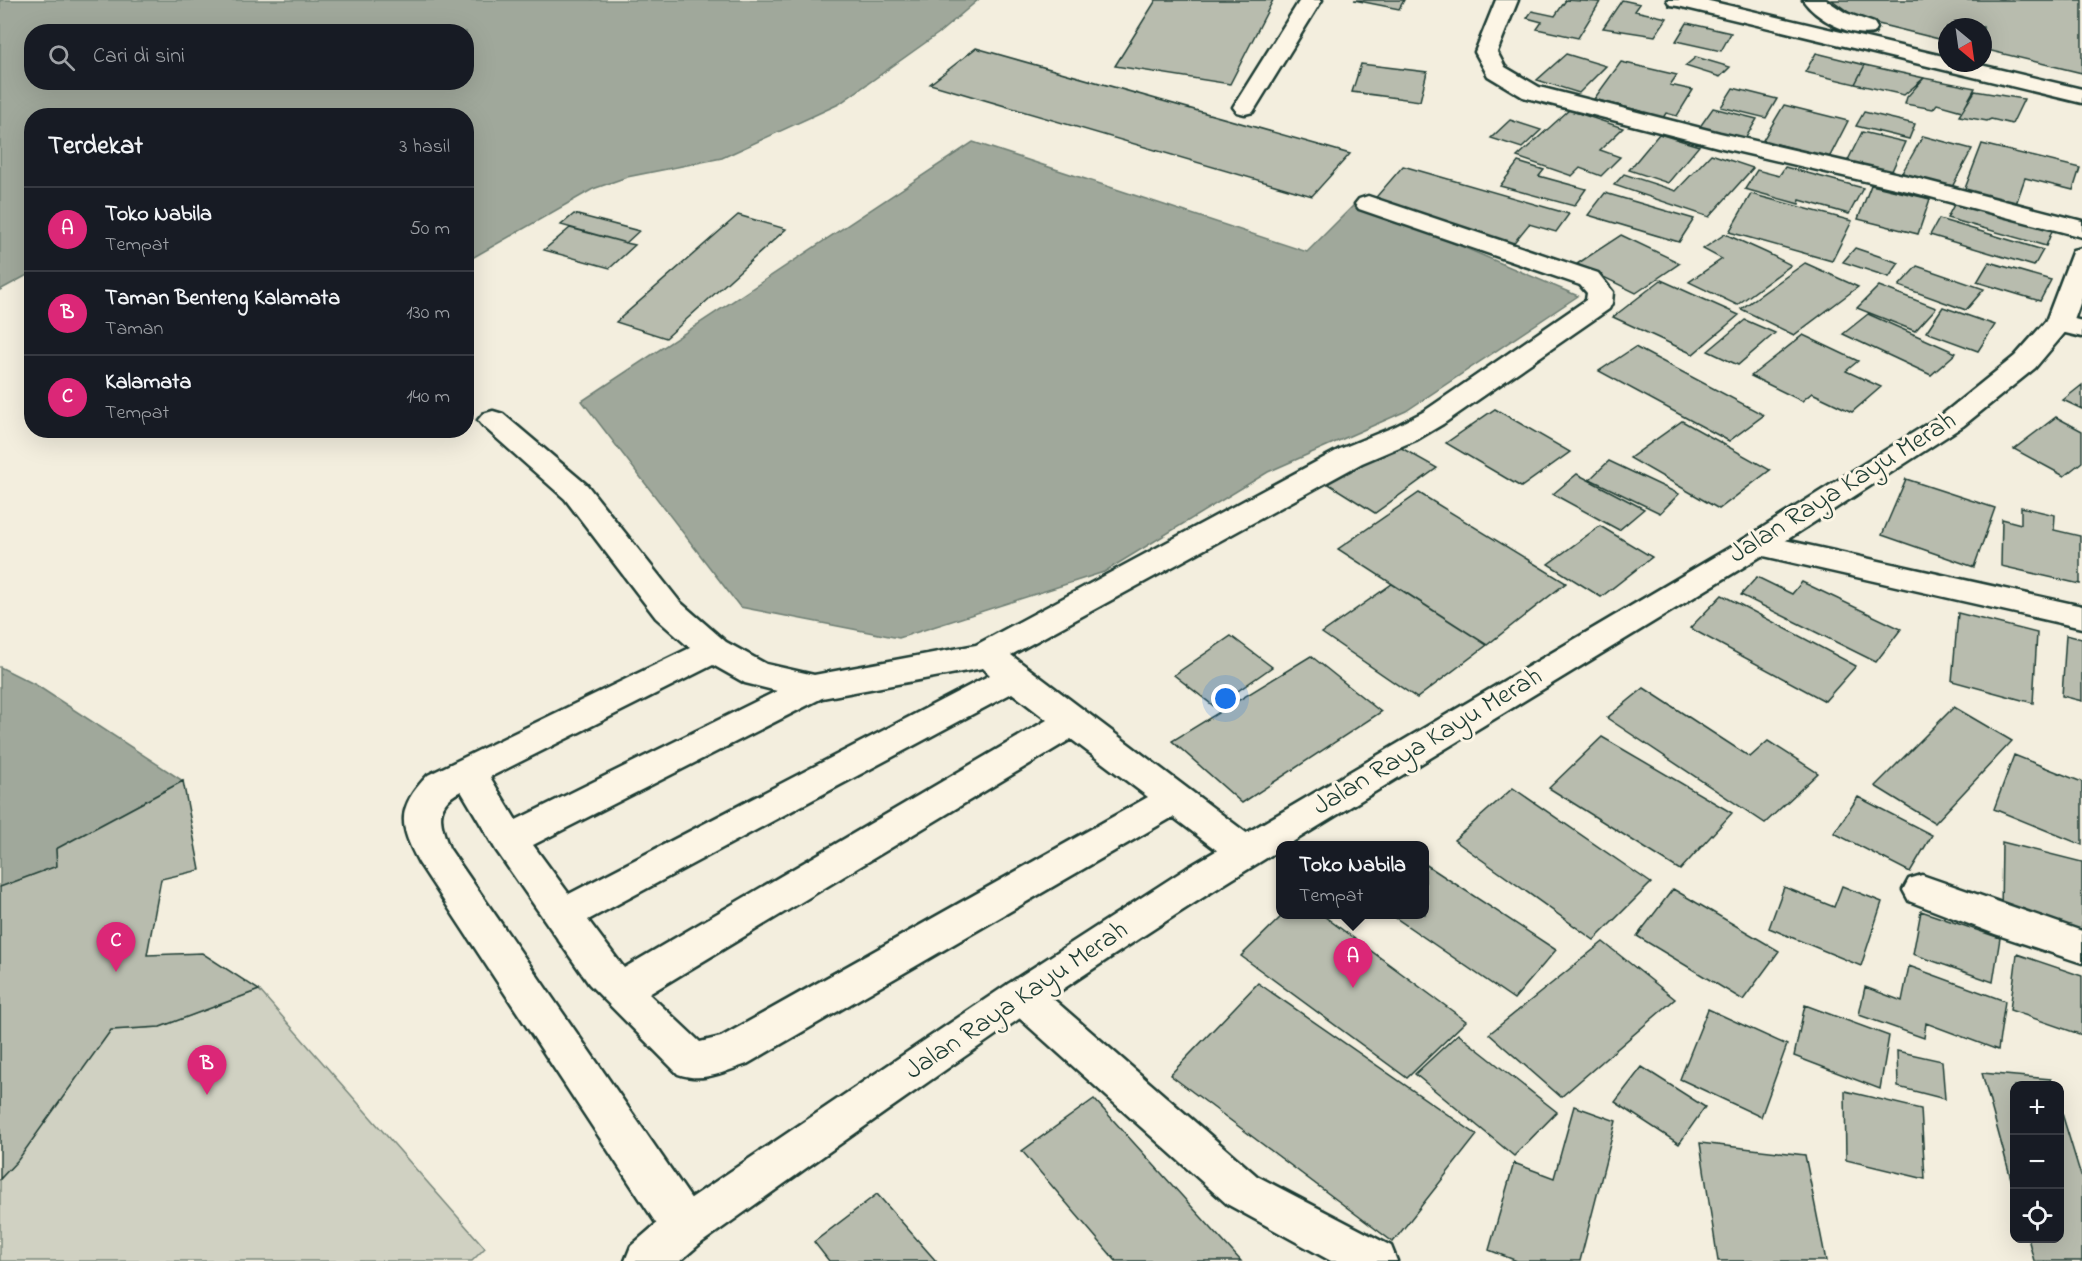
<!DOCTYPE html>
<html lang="id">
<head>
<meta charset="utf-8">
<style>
	body { margin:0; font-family:"Indie Flower",sans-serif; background:#20242c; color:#f1f3f6 }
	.controls { position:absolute; right:18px; bottom:18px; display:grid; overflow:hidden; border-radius:12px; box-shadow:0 6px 24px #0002 }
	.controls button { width:54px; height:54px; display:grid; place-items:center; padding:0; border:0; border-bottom:2px solid #363941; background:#171b24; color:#f1f3f6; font:30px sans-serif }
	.compass { position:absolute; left:1938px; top:18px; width:54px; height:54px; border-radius:50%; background:#171b24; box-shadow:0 6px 24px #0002; rotate:151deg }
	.you { position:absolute; left:1226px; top:699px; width:21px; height:21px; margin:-15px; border:4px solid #fff; border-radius:50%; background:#1a73e8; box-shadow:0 0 0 9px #1a73e833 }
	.badge { display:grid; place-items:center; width:39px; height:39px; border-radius:50%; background:#db2777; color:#fff; font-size:20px; font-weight:700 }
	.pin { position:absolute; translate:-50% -50px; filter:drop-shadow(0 2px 3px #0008) }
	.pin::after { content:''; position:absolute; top:32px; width:21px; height:18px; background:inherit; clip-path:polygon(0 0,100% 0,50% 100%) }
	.popup { position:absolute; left:1276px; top:841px; width:153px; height:78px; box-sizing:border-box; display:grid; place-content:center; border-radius:12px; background:#171b24; filter:drop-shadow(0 2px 4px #0005); font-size:20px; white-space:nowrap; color:#9ea1a6 }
	.popup b { font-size:22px; color:#f1f3f6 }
	.popup::after { content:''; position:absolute; left:50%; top:100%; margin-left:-12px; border:12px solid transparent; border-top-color:#171b24 }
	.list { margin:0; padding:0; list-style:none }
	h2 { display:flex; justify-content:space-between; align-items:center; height:78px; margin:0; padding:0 24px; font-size:26px }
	h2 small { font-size:20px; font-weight:400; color:#9ea1a6 }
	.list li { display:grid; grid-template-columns:39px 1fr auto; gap:18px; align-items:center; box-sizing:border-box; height:84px; padding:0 24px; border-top:2px solid #363941 }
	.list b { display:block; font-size:22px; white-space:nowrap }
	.list p { margin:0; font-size:20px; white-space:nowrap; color:#9ea1a6 }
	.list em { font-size:20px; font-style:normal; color:#9ea1a6 }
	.icon { flex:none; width:33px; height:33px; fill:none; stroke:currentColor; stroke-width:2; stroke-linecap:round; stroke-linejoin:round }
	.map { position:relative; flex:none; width:2082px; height:1261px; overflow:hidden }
	.search { position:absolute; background:#171b24; box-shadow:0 6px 24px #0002; left:24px; top:24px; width:450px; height:66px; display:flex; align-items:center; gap:15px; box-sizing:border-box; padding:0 21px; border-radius:24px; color:#9ea1a6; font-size:22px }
	.panel { position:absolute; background:#171b24; box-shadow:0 6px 24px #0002; left:24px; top:108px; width:450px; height:330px; border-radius:24px }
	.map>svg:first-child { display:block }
</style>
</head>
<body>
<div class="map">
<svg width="2082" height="1261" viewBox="0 0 2082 1261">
	<rect width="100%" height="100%" fill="#f3eede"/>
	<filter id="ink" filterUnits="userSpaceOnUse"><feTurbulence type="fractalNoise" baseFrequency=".0167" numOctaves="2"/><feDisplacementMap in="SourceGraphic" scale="12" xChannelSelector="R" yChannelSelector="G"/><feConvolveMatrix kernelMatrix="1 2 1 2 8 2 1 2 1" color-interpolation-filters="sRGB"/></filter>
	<g filter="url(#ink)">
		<path fill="#d0d1c2" stroke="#78877b" stroke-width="1.5" d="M259,990L485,1248L472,1261H0V1179L111,1030L160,1027Z"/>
		<path fill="#a0a89b" stroke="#6c7d72" stroke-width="1.5" fill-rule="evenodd" d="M0,0H978L939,33L839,104L722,158L627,177L593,189L467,261L466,116H32L31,273L0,290ZM32,32H466V82H32Z
			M973,142L1307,252L1357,202L1578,296L1406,411L1268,472L1104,572L899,638L740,607L582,401Z
			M0,667L36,685L183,781L56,849L57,866L0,887Z"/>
		<path fill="#b8bcae" stroke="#1f3d34" stroke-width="1.5" d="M1156,0H1273L1230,84L1115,66Z
			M1354,0H1404L1399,9Z
			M1566,0L1600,2L1578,38L1537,29L1542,22L1527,18L1532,11L1555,16Z
			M1622,0L1640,4L1635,11L1667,18L1655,36L1603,28Z
			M1832,0H2082V73L1983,49V27H1947V41L1858,19Z
			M1687,23L1731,33L1721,51L1676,41Z
			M976,48L1350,154L1312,196L930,84Z
			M1816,53L1865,65L1855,84L1805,72Z
			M1566,54L1606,66L1579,93L1537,80Z
			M1696,57L1730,67L1720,77L1685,66Z
			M1621,62L1677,75L1670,85L1693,90L1677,116L1666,113L1661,121L1639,115L1641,111L1594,99Z
			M1361,64L1427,72L1420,101L1352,92Z
			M1865,65L1924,78L1904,95L1855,84Z
			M1924,78L1975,88L1962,111L1937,104L1933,109L1905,104L1907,97Z
			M1733,88L1777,99L1766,118L1721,107Z
			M1975,91L2024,99L2012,124L1991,119L1987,121L1959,116Z
			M1784,105L1848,121L1829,158L1763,140Z
			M1713,108L1757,119L1745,139L1699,128Z
			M1569,110L1623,128L1600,150L1620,157L1601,176L1580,168L1572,176L1517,157Z
			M1864,112L1915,124L1909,139L1856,126Z
			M1510,120L1541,130L1522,148L1491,138Z
			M1862,132L1905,142L1891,173L1847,162Z
			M1659,134L1699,146L1668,183L1629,170Z
			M1923,136L1972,149L1952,187L1902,173Z
			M1982,144L2080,168L2073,190L2025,178L2016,204L1964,191Z
			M1711,154L1753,168L1709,217L1614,185L1624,174L1676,191Z
			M1518,162L1544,170L1539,176L1586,189L1574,206L1500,186Z
			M1403,166L1569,214L1556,232L1529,224L1512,245L1371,203Z
			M1785,167L1863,188L1849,214L1800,200L1799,204L1745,189L1757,170L1779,176Z
			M1871,185L1930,199L1918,234L1858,219Z
			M1605,193L1694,219L1679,242L1588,215Z
			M1751,194L1852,221L1832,261L1729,232Z
			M1957,199L2054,226L2046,246L1947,218Z
			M574,214L639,231L626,243L561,225Z
			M738,215L786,229L666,338L616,322Z
			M1939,219L2043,250L2034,266L1930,235Z
			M570,228L626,243L635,245L610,268L544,250Z
			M1725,234L1767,253L1791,265L1737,305L1689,282L1722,259L1703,249Z
			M1621,235L1680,263L1636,293L1577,264Z
			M1855,248L1899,263L1889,277L1843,262Z
			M1989,262L2051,280L2040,301L1977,282Z
			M1805,263L1858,287L1794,335L1741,309Z
			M1917,266L1984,289L1966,310L1899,286Z
			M1661,280L1739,315L1693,354L1613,317Z
			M1879,286L1936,308L1915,331L1857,308Z
			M1943,307L1995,325L1978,351L1926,332Z
			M1868,314L1956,353L1931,375L1843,334Z
			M1745,320L1775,333L1738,365L1708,351Z
			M1803,335L1858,361L1846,371L1881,387L1852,412L1812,393L1802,401L1751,376Z
			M1635,347L1764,415L1729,441L1599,371Z
			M2082,385V409L2063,400Z
			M1495,409L1570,452L1521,487L1446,443Z
			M2056,417L2082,431V462L2064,476L2014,449Z
			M1682,421L1770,470L1719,509L1630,458Z
			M1389,441L1437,468L1375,513L1327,483Z
			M1609,461L1679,494L1660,513L1590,479Z
			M1577,474L1644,509L1619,530L1553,494Z
			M1906,479L1995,508L1974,567L1882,535Z
			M1419,493L1566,583L1487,645L1338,549Z
			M2021,507L2055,515L2054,530L2080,536V584L2001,566L2002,519L2021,524Z
			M1600,526L1652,557L1601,597L1548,564Z
			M1757,577L1792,594L1802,582L1901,629L1876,662L1741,595Z
			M1392,584L1487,645L1417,698L1322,633Z
			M1722,595L1856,666L1825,701L1690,628Z
			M1958,613L2037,633L2033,703L1952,681Z
			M2066,635L2082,639V701L2062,696Z
			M1231,636L1272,667L1215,707L1174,675Z
			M1311,656L1381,712L1242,803L1172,741Z
			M1644,688L1750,757L1768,741L1818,773L1765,823L1607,718Z
			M1954,707L2012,741L1935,823L1875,786Z
			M1602,737L1732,813L1680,870L1549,788Z
			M2014,755L2082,782V845L1994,809Z
			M183,781L200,870L161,879L147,955L202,953L259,990L160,1027L111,1030L18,1160L0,1179V887L57,866L56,849Z
			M1513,788L1651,883L1594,940L1454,840Z
			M1858,797L1932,835L1910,872L1834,833Z
			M2002,842L2082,862V936L2001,914Z
			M1425,864L1556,950L1514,999L1390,914H1425Z
			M1842,886L1882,902L1861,966L1769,928L1784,887L1834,907Z
			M1673,889L1779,951L1743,1000L1637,936Z
			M1921,911L2000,938L1993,982L1913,954Z
			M1284,914H1321L1466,1021L1407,1078L1241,956Z
			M1603,942L1675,999L1561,1097L1489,1034Z
			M2017,954L2082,976V1035L2010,1010Z
			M1909,966L2005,1001L1998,1050L1926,1023L1924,1038L1859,1015L1865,987L1902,1001Z
			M1258,983L1477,1135L1393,1242L1170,1075Z
			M1805,1005L1889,1036L1880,1089L1794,1056Z
			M1708,1009L1787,1045L1761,1117L1680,1079Z
			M1458,1034L1557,1112L1514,1156L1415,1074Z
			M1897,1051L1942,1061L1945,1099L1898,1087Z
			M1642,1067L1705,1107L1679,1144L1615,1102Z
			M1982,1073L2051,1079L2053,1086H2014V1190Z
			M1845,1091L1921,1109L1925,1179L1846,1160Z
			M1094,1099L1241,1261H1116L1022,1151Z
			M1574,1106L1616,1121L1580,1261H1517L1489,1250L1514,1163L1554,1178Z
			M2060,1107L2082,1179V1261H2034L2028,1238H2060Z
			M1700,1143L1805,1155L1826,1261H1718Z
			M877,1194L936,1261H829L814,1242Z"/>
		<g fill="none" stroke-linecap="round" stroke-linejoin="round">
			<g stroke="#1f3d34" stroke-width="5">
				<path id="minor" d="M1300,0H1322L1253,112L1245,114L1237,112L1233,107Z
					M1496,0H1518L1497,52L1505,67L1539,87L1720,133L1912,177L2082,221V237L1908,191L1718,147L1523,97L1488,76L1475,52Z
					M1667,0H1705L1947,57V63H1972L2082,89V103L1678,6L1670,5Z
					M1803,0H1826L1846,13L1874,23L1877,28L1874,33C1851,38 1816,19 1803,0Z
					M1368,196L1598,273L1613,292L1612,303L1609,309L1443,424L1416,440L1362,463L1011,655L1257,841L1263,851L1257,861L1244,866L1231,861L1173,817L747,1064C723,1072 703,1083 678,1074L589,984L496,850L461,791C433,805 440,823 449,848L701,1213L707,1228L701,1243L685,1249L669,1243L419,863C398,824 397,807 428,775L690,648L656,618L565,499L483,426L478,420L483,414L493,411L503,414L587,485L680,602L726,642L766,664L814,675L976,645L1340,449L1396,426L1423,412L1586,300L1587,293L1580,285L1359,209L1355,204L1359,199ZM713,665L745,683L777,691L516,820L490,777ZM983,668L990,675L569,894L533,845L822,698ZM1012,693L1047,720L624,968L588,920ZM1071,739L1148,797L721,1037L700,1042L649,994Z
					M2059,315L2082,321V337L2049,329L2045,323L2049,317Z
					M1757,534L2082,606V628L1746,552L1741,545L1746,538Z
					M1922,875L2082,931V963L1995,934L1909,901L1903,890L1909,879Z
					M1022,979L1036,984L1257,1176L1391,1246L1397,1261H1331L1227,1204L1008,1008L1002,996L1008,984Z"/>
			</g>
			<g stroke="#1f3d34" stroke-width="5">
				<path id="highway" d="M2082,248V298L2073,323L2035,368L1963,426L1768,552L1286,846H1281V849C1081,970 891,1108 701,1243L680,1261H625L631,1246L669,1213L1008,984L1187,868L1746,538L1943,414L2015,356L2046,321L2073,250Z"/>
			</g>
			<use href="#minor" fill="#fcf5e5" fill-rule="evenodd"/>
			<use href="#highway" fill="#fcf5e5" fill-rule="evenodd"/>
		</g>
	</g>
	<g text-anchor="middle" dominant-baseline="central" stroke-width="6" stroke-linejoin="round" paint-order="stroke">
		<g font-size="27" fill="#1f3d34" stroke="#fcf5e5">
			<text transform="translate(1843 488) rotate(-32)">Jalan Raya Kayu Merah</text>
			<text transform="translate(1428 742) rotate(-31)">Jalan Raya Kayu Merah</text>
			<text transform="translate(1017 1001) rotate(-34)">Jalan Raya Kayu Merah</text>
		</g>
	</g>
</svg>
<div class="controls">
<button>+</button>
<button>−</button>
<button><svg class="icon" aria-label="locate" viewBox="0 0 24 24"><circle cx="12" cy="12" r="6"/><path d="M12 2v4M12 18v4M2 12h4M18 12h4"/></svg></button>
</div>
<svg class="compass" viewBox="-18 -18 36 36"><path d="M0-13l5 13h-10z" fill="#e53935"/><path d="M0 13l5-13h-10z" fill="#9ea1a6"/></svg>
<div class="you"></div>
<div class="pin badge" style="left:1353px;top:988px">A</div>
<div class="popup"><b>Toko Nabila</b>Tempat</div>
<div class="pin badge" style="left:207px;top:1095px">B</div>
<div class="pin badge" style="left:116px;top:972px">C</div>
<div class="search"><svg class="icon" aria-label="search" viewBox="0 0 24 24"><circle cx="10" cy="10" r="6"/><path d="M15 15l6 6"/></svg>Cari di sini</div>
<section class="panel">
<h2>Terdekat<small>3 hasil</small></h2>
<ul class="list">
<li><span class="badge">A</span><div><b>Toko Nabila</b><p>Tempat</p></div><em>50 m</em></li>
<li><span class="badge">B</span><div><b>Taman Benteng Kalamata</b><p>Taman</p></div><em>130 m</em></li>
<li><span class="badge">C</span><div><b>Kalamata</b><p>Tempat</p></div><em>140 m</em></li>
</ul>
</section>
</div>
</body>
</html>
